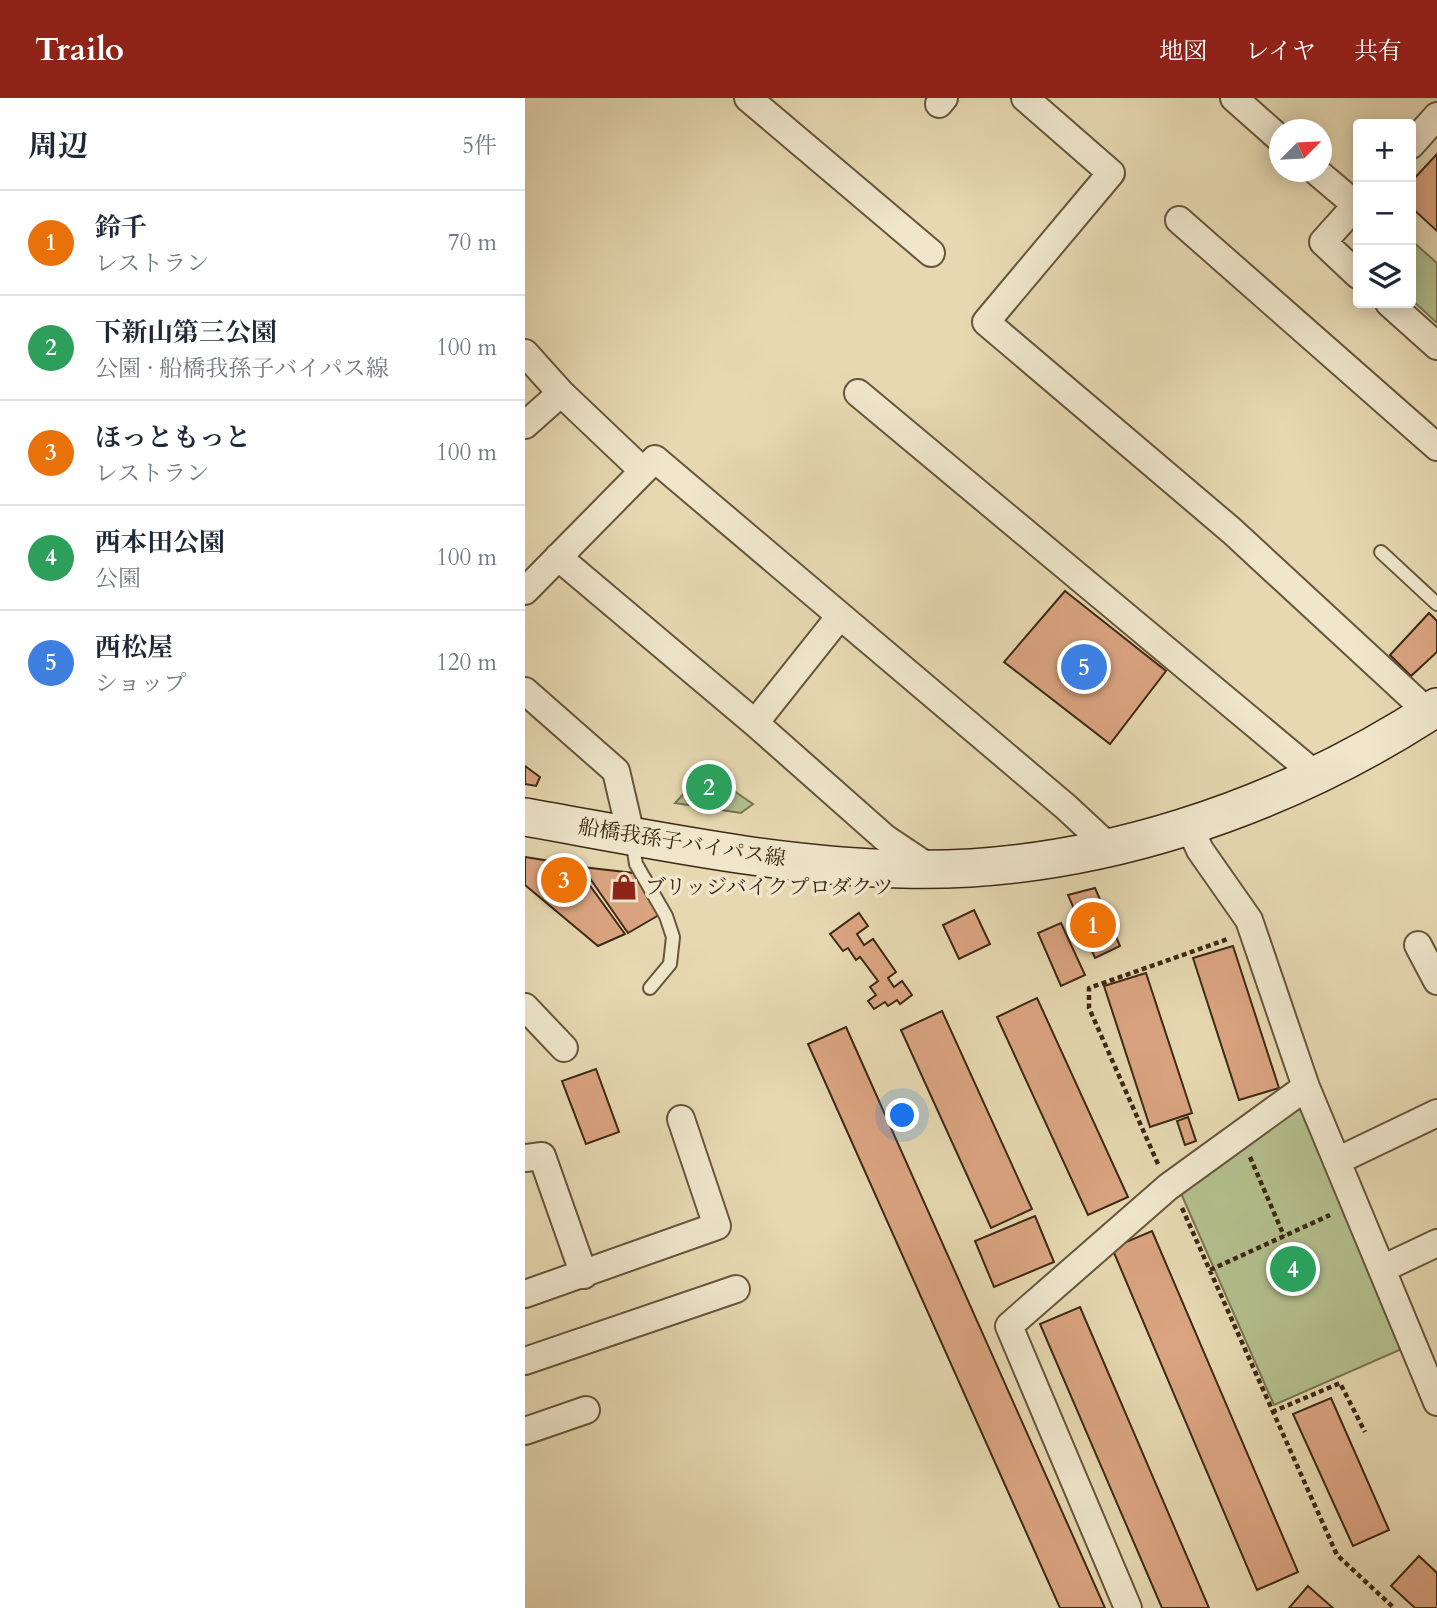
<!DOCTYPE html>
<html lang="ja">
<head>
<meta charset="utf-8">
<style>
	body { margin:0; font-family:Cardo,"Noto Serif JP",serif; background:#f2f2f3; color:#1f2937 }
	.controls { position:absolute; right:21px; top:21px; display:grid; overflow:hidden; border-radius:7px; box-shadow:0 4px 18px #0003 }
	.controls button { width:63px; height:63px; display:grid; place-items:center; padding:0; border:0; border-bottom:2px solid #e0e1e3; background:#fff; color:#1f2937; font:35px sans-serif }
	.compass { position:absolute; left:744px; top:21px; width:63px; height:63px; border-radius:50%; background:#fff; box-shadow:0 4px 18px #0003; rotate:66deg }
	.you { position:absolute; left:378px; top:1018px; width:24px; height:24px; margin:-18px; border:5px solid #fff; border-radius:50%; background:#1a73e8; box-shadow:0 0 0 10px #1a73e833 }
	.badge { display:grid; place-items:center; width:46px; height:46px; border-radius:50%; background:#8f2418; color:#fff; font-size:23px; font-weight:700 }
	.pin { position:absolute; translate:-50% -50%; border:4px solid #fff; box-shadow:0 2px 7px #0006 }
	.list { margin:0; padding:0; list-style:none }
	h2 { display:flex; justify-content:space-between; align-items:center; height:91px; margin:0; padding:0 28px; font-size:30px }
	h2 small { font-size:23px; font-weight:400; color:#747a83 }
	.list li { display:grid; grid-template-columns:46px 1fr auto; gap:21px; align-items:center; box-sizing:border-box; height:105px; padding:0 28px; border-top:2px solid #e0e1e3 }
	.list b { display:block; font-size:26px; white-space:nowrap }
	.list p { margin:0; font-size:23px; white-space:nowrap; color:#747a83 }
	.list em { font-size:23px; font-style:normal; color:#747a83 }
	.icon { flex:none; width:38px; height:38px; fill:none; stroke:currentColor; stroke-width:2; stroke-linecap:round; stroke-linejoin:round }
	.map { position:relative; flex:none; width:912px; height:1510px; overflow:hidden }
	header { display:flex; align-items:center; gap:42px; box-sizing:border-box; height:98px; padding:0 35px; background:#8f2418; color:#fff }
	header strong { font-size:33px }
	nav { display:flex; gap:38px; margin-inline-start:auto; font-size:24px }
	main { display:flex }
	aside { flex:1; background:#fff }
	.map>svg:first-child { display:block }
</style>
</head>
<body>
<header>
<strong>Trailo</strong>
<nav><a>地図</a><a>レイヤ</a><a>共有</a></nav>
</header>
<main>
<aside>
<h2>周辺<small>5件</small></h2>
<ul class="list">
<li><span class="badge" style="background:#e8710a">1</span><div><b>鈴千</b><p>レストラン</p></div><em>70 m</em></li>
<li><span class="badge" style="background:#2e9e5b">2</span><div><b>下新山第三公園</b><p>公園 · 船橋我孫子バイパス線</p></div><em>100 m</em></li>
<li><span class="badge" style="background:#e8710a">3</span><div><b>ほっともっと</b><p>レストラン</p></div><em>100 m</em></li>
<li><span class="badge" style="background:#2e9e5b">4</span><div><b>西本田公園</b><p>公園</p></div><em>100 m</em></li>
<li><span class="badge" style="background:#3f7fe0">5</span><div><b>西松屋</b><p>ショップ</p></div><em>120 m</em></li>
</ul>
</aside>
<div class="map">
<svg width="912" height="1510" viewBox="0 0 912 1510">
	<rect width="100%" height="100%" fill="#e6d8b1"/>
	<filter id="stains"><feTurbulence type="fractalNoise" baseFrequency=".00286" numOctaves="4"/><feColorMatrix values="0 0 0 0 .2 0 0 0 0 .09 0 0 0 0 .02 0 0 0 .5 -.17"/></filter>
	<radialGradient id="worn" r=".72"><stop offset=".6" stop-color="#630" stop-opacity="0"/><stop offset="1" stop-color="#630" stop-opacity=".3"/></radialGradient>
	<path fill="#b3bf8d" stroke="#787450" stroke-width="2" d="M886,142L912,165V225L886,201Z
		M180,673L228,706L216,715L150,705Z
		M775,1005L879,1250L749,1307L655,1093Z"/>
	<path fill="#dba481" stroke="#3d2914" stroke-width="2" d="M912,56V133L886,109V84Z
		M540,493L641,573L585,646L479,564Z
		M904,515L912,523V554L886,578L865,557Z
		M0,668L15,679L11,688L0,686Z
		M0,759L50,767L100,836L73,848L0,787Z
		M57,769L109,775L134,817L103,835Z
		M570,790L595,848L570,860L543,797Z
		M449,812L465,846L434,861L418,827Z
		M334,815L343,828L332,836L339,847L348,841L371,874L363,880L369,889L377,883L387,897L375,906L372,902L363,908L360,904L349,911L343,903L351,897L345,889L353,883L335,859L331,862L323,850L318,853L305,836Z
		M536,825L560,877L536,888L513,835Z
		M708,848L754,990L714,1002L668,860Z
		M621,875L667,1015L625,1029L579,888Z
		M512,900L603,1099L563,1117L472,919Z
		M417,913L507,1111L466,1130L376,932Z
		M321,929L580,1510H535L283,946Z
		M71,971L94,1034L61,1046L37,983Z
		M663,1019L671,1043L660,1047L652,1023Z
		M510,1118L529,1164L469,1189L450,1143Z
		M627,1133L773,1474L732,1492L587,1150Z
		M555,1209L684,1510H637L515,1226Z
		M806,1300L864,1432L828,1448L768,1316Z
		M894,1458L912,1475V1510H890L866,1488Z
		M783,1488L808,1510H764Z"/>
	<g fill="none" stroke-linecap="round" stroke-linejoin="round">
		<g stroke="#67553b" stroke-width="16">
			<path id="lane" d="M856,454L912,506
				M107,741L111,766L141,818L148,839L145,866L125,890"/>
		</g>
		<g stroke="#67553b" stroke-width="30">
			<path id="street" d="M223,0L406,155
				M500,0L586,75L461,224L707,433L904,615
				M709,0L754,40
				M414,6L419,0
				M886,47L912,18
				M792,74L831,107
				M833,105L798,144L833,177
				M654,122L912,349
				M864,205L912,248
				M0,255L36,295L117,372
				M333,295L791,677
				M0,327L36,295
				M33,459L230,625L360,740L405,770
				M0,493L130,361L541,709L583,748
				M0,593L91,673L106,737
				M230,625L315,518
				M664,728L675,752L724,822L781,989L912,1304
				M893,847L912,883
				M0,909L39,950
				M0,1060L17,1058L59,1177
				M812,1063L912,1015
				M857,1171L912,1145
				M0,1196L192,1128L156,1021
				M0,1263L211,1191
				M0,1333L61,1312
				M603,1510L484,1228L643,1089L781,989"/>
		</g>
		<g stroke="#3d2914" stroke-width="40">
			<path id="secondary" d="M0,719C125,741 250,768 377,771C565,776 756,711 912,609"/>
		</g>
		<path stroke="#3d2914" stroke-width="4.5" stroke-dasharray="5 3.5" stroke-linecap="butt" d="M725,1059L759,1138
			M633,1066L564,910V890L703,841
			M657,1110L812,1457L869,1510
			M685,1172L805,1117
			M747,1314L815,1285L840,1334"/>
		<use href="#lane" stroke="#efe6cc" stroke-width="12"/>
		<use href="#street" stroke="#efe6cc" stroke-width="26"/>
		<use href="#secondary" stroke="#efe6cc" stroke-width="37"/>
	</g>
	<defs>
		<g id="shop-bare" transform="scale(2.1)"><path d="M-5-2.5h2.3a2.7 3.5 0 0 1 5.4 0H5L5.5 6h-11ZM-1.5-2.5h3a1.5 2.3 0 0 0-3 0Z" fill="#8f2418" stroke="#efe6cc" stroke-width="2.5" paint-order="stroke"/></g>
	</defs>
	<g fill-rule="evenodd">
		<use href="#shop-bare" x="99" y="789"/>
	</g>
	<g text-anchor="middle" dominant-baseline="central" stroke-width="7" stroke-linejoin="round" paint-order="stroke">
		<g font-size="21" fill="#3d2914" stroke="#efe6cc">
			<text transform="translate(157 745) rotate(9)">船橋我孫子バイパス線</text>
		</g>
		<g font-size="21" fill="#3d2914" stroke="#efe6cc" text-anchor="start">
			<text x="120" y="789">ブリッジバイクプロダクツ</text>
		</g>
	</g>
	<rect width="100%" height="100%" filter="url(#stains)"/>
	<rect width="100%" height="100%" fill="url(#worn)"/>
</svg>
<div class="controls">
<button>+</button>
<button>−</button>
<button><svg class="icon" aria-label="layers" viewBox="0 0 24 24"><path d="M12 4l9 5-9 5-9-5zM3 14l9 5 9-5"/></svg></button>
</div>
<svg class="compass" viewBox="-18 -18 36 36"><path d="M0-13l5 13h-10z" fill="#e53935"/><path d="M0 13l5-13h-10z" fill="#747a83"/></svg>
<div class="you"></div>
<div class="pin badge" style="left:568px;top:827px;background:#e8710a">1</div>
<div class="pin badge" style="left:184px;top:689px;background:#2e9e5b">2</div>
<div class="pin badge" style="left:39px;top:782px;background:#e8710a">3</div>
<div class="pin badge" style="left:768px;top:1171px;background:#2e9e5b">4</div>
<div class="pin badge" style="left:559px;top:569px;background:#3f7fe0">5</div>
</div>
</main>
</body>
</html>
